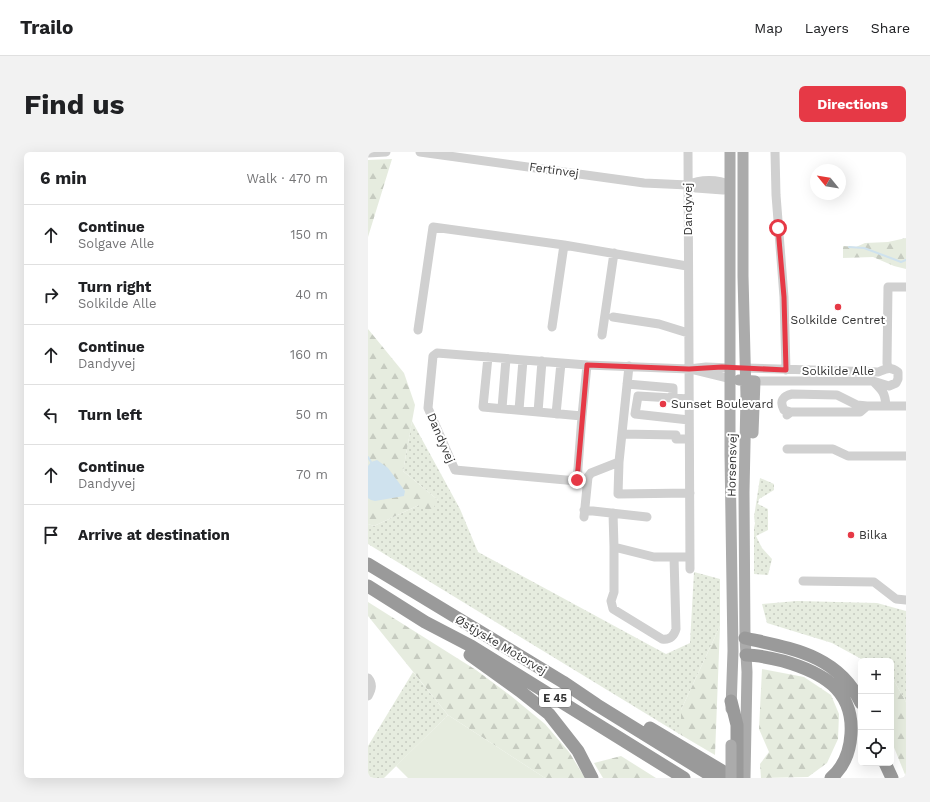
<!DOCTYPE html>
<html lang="en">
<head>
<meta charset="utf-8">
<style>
	body { margin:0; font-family:"Work Sans",sans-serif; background:#f2f2f2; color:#202124 }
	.controls { position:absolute; right:12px; bottom:12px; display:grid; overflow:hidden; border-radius:6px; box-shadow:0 4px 16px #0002 }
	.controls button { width:36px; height:36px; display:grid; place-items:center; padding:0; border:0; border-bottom:1px solid #e0e0e0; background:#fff; color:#202124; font:20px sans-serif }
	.compass { position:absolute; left:442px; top:12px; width:36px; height:36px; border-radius:50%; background:#fff; box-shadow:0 4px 16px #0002; rotate:300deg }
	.stop { position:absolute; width:12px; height:12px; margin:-9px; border:3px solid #e63946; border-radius:50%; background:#fff }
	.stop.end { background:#e63946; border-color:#fff; box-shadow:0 1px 4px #0008 }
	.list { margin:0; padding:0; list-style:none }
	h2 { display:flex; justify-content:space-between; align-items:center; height:52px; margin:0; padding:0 16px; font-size:17px }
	h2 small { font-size:13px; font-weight:400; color:#757577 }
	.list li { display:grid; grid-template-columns:26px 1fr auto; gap:12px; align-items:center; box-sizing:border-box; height:60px; padding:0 16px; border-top:1px solid #e0e0e0 }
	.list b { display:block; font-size:15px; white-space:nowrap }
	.list p { margin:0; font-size:13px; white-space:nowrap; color:#757577 }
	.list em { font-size:13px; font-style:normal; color:#757577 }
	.icon { flex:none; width:22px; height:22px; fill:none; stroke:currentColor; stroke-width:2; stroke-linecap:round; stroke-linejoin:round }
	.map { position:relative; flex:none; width:538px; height:626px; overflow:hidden; border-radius:6px }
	header { display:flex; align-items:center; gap:24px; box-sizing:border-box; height:56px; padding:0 20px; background:#fff; border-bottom:1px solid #e0e0e0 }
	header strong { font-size:19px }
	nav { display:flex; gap:22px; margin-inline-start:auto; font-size:14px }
	.intro { display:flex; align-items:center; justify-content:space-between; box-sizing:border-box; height:96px; padding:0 24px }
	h1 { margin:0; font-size:28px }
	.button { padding:10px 18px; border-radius:6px; background:#e63946; color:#fff; font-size:14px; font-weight:700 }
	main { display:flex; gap:24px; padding:0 24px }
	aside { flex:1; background:#fff; border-radius:6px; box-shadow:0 4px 16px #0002 }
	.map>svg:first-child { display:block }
</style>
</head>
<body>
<header>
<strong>Trailo</strong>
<nav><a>Map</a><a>Layers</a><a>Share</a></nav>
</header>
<div class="intro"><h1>Find us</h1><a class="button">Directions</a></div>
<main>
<aside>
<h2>6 min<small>Walk · 470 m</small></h2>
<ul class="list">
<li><svg class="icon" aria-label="ahead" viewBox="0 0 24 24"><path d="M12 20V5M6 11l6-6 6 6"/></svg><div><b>Continue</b><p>Solgave Alle</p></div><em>150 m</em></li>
<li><svg class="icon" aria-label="right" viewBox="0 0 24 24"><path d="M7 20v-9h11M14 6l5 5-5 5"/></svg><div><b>Turn right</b><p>Solkilde Alle</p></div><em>40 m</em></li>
<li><svg class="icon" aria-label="ahead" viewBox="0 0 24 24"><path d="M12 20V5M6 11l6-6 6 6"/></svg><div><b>Continue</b><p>Dandyvej</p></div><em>160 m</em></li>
<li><svg class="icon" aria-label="left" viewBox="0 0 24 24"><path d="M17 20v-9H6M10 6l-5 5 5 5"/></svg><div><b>Turn left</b></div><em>50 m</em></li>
<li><svg class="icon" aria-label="ahead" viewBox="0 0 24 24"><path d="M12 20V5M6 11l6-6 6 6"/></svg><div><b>Continue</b><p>Dandyvej</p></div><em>70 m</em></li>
<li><svg class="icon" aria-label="arrive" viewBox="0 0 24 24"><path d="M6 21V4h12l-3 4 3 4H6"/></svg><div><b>Arrive at destination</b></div></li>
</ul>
</aside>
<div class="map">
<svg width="538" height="626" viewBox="0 0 538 626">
	<defs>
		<pattern id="grass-dots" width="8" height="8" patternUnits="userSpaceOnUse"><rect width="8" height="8" fill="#e6ecdf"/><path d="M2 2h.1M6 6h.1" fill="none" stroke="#c6cbc0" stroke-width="1.8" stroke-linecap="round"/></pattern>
		<pattern id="forest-firs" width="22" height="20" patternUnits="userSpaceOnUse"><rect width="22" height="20" fill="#e6ecdf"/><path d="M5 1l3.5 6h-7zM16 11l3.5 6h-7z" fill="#c6cbc0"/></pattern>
	</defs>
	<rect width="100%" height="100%" fill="#fff"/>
	<path fill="url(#grass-dots)" d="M44,269L92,357L110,400L298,502L322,491L326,420L352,427V474L313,558V583L0,392V372L6,374L51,353L70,348L35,319Z
		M392,326L406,332V338L391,347L390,352L400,357V378L388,384L394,396L404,407L400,423L386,422V376L387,371L386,365Z
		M429,449L509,451L538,459V550L523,523V509H497L464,491L399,471L394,452Z
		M45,520L80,563L16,626H0V594Z"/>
	<path fill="url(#forest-firs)" d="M24,7L0,85V8Z
		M538,86V117L526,114L505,105L475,106V94L488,95L497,91L520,90Z
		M0,177L36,221L47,253L35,319L70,348L63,360L51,353L6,374L0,372Z
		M0,450L108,518L143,544L177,572L201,600L217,626H177L80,563L0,464Z
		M352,474L347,603L313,583V558Z
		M394,517L436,525L463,543L471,562L470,587L459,611L440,625L393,626L392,612L401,600L391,577Z
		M523,523L538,550V625L523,588Z
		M253,604L288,626H235L226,611Z"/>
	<path fill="#e6ecdf" d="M80,563L177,626H40L28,614Z"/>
	<path fill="#cfe2ee" d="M9,308L20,316L37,339L36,344L7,349L3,348L0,346V314L3,310Z"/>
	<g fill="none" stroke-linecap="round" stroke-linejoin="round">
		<path stroke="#cfe2ee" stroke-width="2" d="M481,95L496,96L528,108L533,110L538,108
			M0,305L3,310"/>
		<path stroke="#d0d0d0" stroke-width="9" d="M52,0L276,31L320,33L328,36L355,38L362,33C350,27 332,27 320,33
			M320,0L322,417
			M407,0L408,43L416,145L418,218
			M0,1L18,0
			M245,165L291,172L320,181
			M184,175L196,93
			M50,178L65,75L196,93L319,114
			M234,183L246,101
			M120,205L115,255L214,264L219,213
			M261,214L251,310L250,342L322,341
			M377,216L510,220C518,217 522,214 530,220V227L528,231L521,234L505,229H387
			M520,216L519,211L520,135H538
			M326,218L363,227
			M506,230C515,239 517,241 518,254
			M259,232L305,236V246
			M321,247L270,244L267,262L321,268
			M134,256L138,207
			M151,258L155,208
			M170,260L174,209
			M423,260L416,258C411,249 415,244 424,242L469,243L489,253L499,254
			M188,262L193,211
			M419,263L423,260H492L499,254H538
			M214,264L209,329L87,318L60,256L65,204L69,201L219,213L321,217L338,215L363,216
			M254,282L308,283V287H321
			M419,297H465L480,304H538
			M216,358L279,365
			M245,361L246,395
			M216,365L220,325L223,321L251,310
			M306,405L308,477C306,484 302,488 294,487L245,457L243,449L246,440V395L286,405H322
			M435,429L506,430L528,447L538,448
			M0,526C5,532 4,537 0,544"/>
		<path stroke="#ababab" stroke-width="11" d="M362,0V302L365,499L363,557
			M375,0V124L378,244L376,340L377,486L379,520L377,626
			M371,228L387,229L385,281"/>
		<path stroke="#9a9a9a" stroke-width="13" d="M0,412L195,530L229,553L347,626
			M0,434L57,470L103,494L316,626
			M377,486C425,497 470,503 493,551
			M102,503L152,539L181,562L210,599L224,626
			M378,503C391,503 403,506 415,509C453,520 486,537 483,582C482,599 476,615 463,626
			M363,549L369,573V626
			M282,576L366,626
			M517,611L524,626"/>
		<path stroke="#ababab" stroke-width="11" d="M363,626V593"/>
	</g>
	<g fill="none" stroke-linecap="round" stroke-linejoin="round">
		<path stroke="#e63946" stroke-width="5" d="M209,328L219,213L321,217L354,215L418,218L416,145L410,76"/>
	</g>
	<g fill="#e63946" stroke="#fff" stroke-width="1.5">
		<circle cx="470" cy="155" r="4"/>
		<circle cx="295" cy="252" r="4"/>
		<circle cx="483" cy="383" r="4"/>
	</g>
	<g text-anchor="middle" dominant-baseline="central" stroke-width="4" stroke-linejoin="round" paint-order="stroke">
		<rect fill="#fff" stroke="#707070" stroke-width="1" x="171" y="537" width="32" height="18" rx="3"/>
		<g font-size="11" font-weight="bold" fill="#333">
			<text x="187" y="546">E 45</text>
		</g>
		<g font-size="12" fill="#333" stroke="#fff">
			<text transform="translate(186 18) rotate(8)">Fertinvej</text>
			<text transform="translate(320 57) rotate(-90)">Dandyvej</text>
			<text x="470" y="219">Solkilde Alle</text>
			<text transform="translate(73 286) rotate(67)">Dandyvej</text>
			<text transform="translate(364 313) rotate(-89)">Horsensvej</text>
			<text transform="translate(133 493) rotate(31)">Østjyske Motorvej</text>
		</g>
		<g font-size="12" fill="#333" stroke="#fff" text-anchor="start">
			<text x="470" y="168" text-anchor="middle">Solkilde Centret</text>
			<text x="303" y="252">Sunset Boulevard</text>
			<text x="491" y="383">Bilka</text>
		</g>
	</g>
</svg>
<div class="controls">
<button>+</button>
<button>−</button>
<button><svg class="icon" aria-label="locate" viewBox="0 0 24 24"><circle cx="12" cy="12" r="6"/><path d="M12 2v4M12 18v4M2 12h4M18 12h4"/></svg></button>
</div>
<svg class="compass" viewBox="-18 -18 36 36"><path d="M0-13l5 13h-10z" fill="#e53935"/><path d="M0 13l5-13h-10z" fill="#757577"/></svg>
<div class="stop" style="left:410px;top:76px"></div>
<div class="stop end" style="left:209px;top:328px"></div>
</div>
</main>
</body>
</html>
